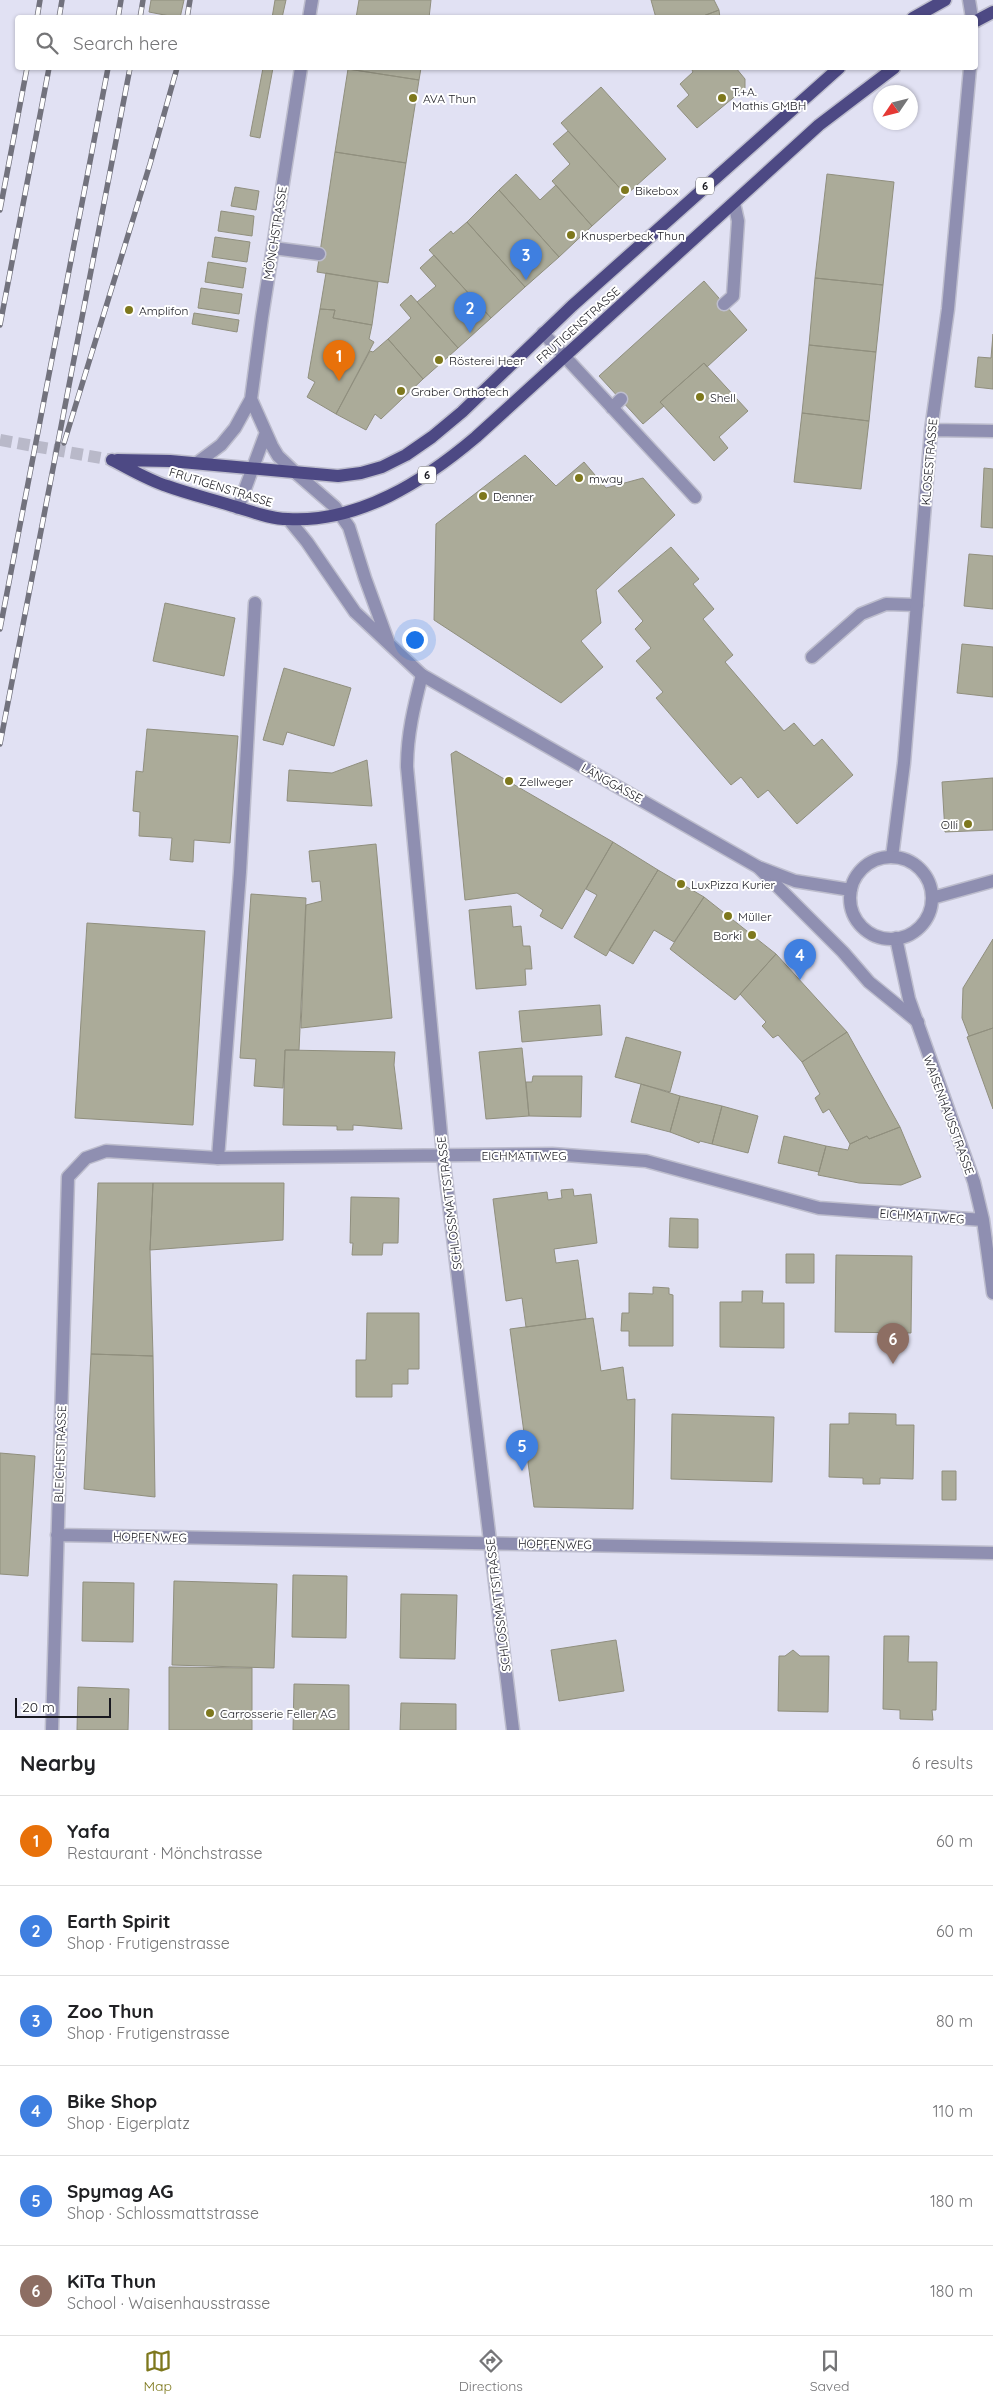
<!DOCTYPE html>
<html lang="en">
<head>
<meta charset="utf-8">
<style>
	body { margin:0; font-family:Quicksand,sans-serif; background:#f6f6f6; color:#202124 }
	.compass { position:absolute; left:873px; top:85px; width:45px; height:45px; border-radius:50%; background:#fff; box-shadow:0 1px 4px #0004; rotate:235deg }
	.scale { position:absolute; left:15px; bottom:12px; width:96px; box-sizing:border-box; padding-left:5px; border:2px solid #191920; border-top:0; font-size:14px; line-height:18px; white-space:nowrap; color:#191920; -webkit-text-stroke:4px #fff; paint-order:stroke }
	.you { position:absolute; left:414px; top:639px; width:18px; height:18px; margin:-12px; border:4px solid #fff; border-radius:50%; background:#1a73e8; box-shadow:0 0 0 8px #1a73e833 }
	.badge { display:grid; place-items:center; width:32px; height:32px; border-radius:50%; background:#7e781d; color:#fff; font-size:16px; font-weight:700 }
	.pin { position:absolute; translate:-50% -41px; filter:drop-shadow(0 1px 2px #0008) }
	.pin::after { content:''; position:absolute; top:26px; width:18px; height:15px; background:inherit; clip-path:polygon(0 0,100% 0,50% 100%) }
	.list { margin:0; padding:0; list-style:none }
	h2 { display:flex; justify-content:space-between; align-items:center; height:65px; margin:0; padding:0 20px; font-size:21px }
	h2 small { font-size:16px; font-weight:400; color:#757577 }
	.list li { display:grid; grid-template-columns:32px 1fr auto; gap:15px; align-items:center; box-sizing:border-box; height:90px; padding:0 20px; border-top:1px solid #e0e0e0 }
	.list b { display:block; font-size:19px; white-space:nowrap }
	.list p { margin:0; font-size:16px; white-space:nowrap; color:#757577 }
	.list em { font-size:16px; font-style:normal; color:#757577 }
	.icon { flex:none; width:28px; height:28px; fill:none; stroke:currentColor; stroke-width:2; stroke-linecap:round; stroke-linejoin:round }
	.map { position:relative; flex:none; width:993px; height:1730px; overflow:hidden }
	.search { position:absolute; background:#fff; box-shadow:0 1px 4px #0004; left:15px; right:15px; top:15px; height:55px; display:flex; align-items:center; gap:12px; box-sizing:border-box; padding:0 18px; border-radius:5px; color:#757577; font-size:19px }
	.sheet { height:605px; background:#fff }
	nav { display:flex; justify-content:space-around; align-items:center; box-sizing:border-box; height:70px; border-top:1px solid #e0e0e0; background:#fff; font-size:14px; color:#757577 }
	nav a { display:grid; justify-items:center; gap:2px }
	nav .on { color:#7e781d }
	.map>svg:first-child { display:block }
</style>
</head>
<body>
<div class="map">
<svg width="993" height="1730" viewBox="0 0 993 1730">
	<rect width="100%" height="100%" fill="#e1e1f3"/>
	<path fill="#abab99" stroke="#908f7e" d="M151,0H184L180,18L149,12Z
		M275,0H286L282,18H272Z
		M359,0H431L429,18H356Z
		M651,0H714L719,10L698,18H656Z
		M719,10L720,18H698Z
		M263,68H273L260,138L250,136Z
		M349,68H421L419,80L348,69Z
		M691,68H736L745,79V88L697,128L677,106L689,95L680,84L693,72Z
		M348,69L419,80L406,163L335,152Z
		M601,87L666,159L626,195L561,123Z
		M568,131L626,195L592,226L552,181L570,164L553,144Z
		M335,152L406,163L388,283L317,272Z
		M516,174L540,200L556,185L592,226L559,257L499,190Z
		M827,174L894,182L883,285L815,278Z
		M235,187L259,191L256,210L231,206Z
		M499,190L559,257L525,287L467,222Z
		M221,211L254,216L252,236L218,231Z
		M467,222L525,287L491,318L429,250L451,231L453,234Z
		M215,237L250,242L247,262L212,257Z
		M434,255L491,318L458,348L417,302L436,286L420,268Z
		M208,262L246,268L243,288L205,282Z
		M326,273L378,282L372,325L333,318L335,310L320,309Z
		M815,278L883,285L876,352L809,345Z
		M704,281L747,330L707,367L704,363L660,402L664,406L643,424L599,376Z
		M201,288L242,294L239,314L198,308Z
		M411,295L458,348L423,379L388,339L411,318L400,305Z
		M320,309L335,310L333,318L372,325L369,339L374,342L336,414L307,397L315,382L308,378Z
		M194,313L239,320L237,332L192,324Z
		M993,334V389L975,387L978,357L991,358Z
		M388,339L423,379L381,419L375,414L366,430L336,414L370,351L373,352Z
		M809,345L876,352L869,421L802,413Z
		M704,363L748,411L719,437L728,448L714,461L660,402Z
		M802,413L869,421L861,489L794,482Z
		M525,455L556,486L584,462L606,488L643,478L675,515L596,590L601,623L581,641L603,667L561,703L434,620L436,524Z
		M984,468L993,469V528L981,527Z
		M671,547L699,579L693,584L714,609L703,619L733,655L725,662L784,731L794,723L814,746L822,739L853,775L797,824L768,790L758,798L741,777L731,785L656,698L663,692L636,661L651,648L635,629L643,621L618,591Z
		M969,554L993,556V609L964,606Z
		M165,603L235,618L224,676L153,661Z
		M962,644L993,647V697L957,693Z
		M284,668L351,688L334,746L287,732L283,745L263,740Z
		M147,729L238,736L230,843L194,840L193,862L170,860L172,838L139,836L140,812L133,811L136,771L143,772Z
		M456,751L613,842L562,929L540,916L543,910L517,893L465,900L451,754Z
		M367,760L372,806L287,801L289,770L332,773Z
		M993,778V830L945,832L942,782Z
		M613,842L658,870L606,956L574,937L597,895L586,889Z
		M376,844L392,1018L301,1028L306,905L322,901L320,881L312,882L309,851Z
		M658,870L704,897L674,942L654,930L633,964L609,950Z
		M251,894L306,898L299,1050H285L283,1088L254,1086L256,1059L240,1058Z
		M704,897L776,954L735,1000L670,949Z
		M511,906L513,927L521,926L523,946H530L532,969H525L526,985L476,989L469,910Z
		M87,923L205,931L193,1125L75,1118Z
		M993,939V1028L969,1036L962,1018L963,988Z
		M776,954L847,1032L802,1062L778,1035L773,1038L762,1026L766,1022L740,994Z
		M600,1005L602,1035L522,1042L519,1011Z
		M993,1028V1109L967,1037Z
		M847,1032L900,1127L869,1139L867,1136L850,1144L829,1109L823,1113L815,1098L820,1094L802,1062Z
		M626,1037L681,1052L670,1092L615,1077Z
		M522,1048L529,1116L486,1119L479,1052Z
		M285,1050L395,1052L394,1065L402,1129L353,1125V1130H337V1126L283,1125Z
		M533,1076H582L581,1117L529,1116L526,1082H532Z
		M641,1084L680,1096L670,1132L631,1122Z
		M680,1096L722,1106L712,1144L700,1141L699,1143L670,1132Z
		M722,1106L758,1116L748,1153L712,1144Z
		M900,1127L921,1177L901,1185L859,1183L818,1175L826,1146L848,1150L850,1144L867,1136L869,1139Z
		M784,1136L826,1146L819,1172L778,1163Z
		M98,1183H153L150,1250L153,1356L91,1354Z
		M153,1183H284L283,1240L150,1250Z
		M573,1189L574,1196L591,1194L597,1243L554,1249L556,1263L578,1260L586,1319L526,1327L522,1298L506,1301L493,1199L547,1192L548,1200L562,1198L561,1190Z
		M351,1197L399,1198L398,1243H383L382,1255H352L353,1243H350Z
		M670,1218L698,1219V1248L669,1247Z
		M786,1254H814V1283H786Z
		M836,1255L912,1256L911,1333L835,1332Z
		M653,1287L669,1288V1294L673,1295V1346H629V1331H621L622,1313H629V1293L653,1294Z
		M742,1291H763L762,1303H784V1348L720,1347V1302H742Z
		M367,1313H419V1369H408V1384H392V1397H356V1360H366Z
		M593,1318L601,1371L623,1367L627,1400L635,1399L633,1509L534,1507L510,1329Z
		M91,1354L153,1356L155,1497L84,1489Z
		M849,1413L896,1414V1425H914L913,1479L880,1478V1484H863V1478L829,1477L830,1424H849Z
		M672,1414L774,1417L772,1482L671,1479Z
		M0,1453L35,1456L28,1576L0,1574Z
		M942,1471H956V1500H942Z
		M293,1575L347,1576L346,1638L292,1637Z
		M174,1581L277,1584L274,1668L172,1665Z
		M83,1582L134,1583L133,1642L82,1641Z
		M401,1594L457,1595L455,1659L400,1658Z
		M884,1636H909L908,1662H937L936,1710H932L933,1720L900,1719V1710L883,1709Z
		M616,1640L624,1691L559,1701L551,1650Z
		M793,1650L800,1656H829L828,1712L778,1711L779,1656H785Z
		M169,1667L252,1668V1730H169Z
		M294,1684L349,1685V1730H293Z
		M78,1687L129,1689L128,1730H77Z
		M401,1703L456,1704V1730H400Z"/>
	<g fill="none" stroke-linecap="round" stroke-linejoin="round">
		<path stroke="#b9b9c9" stroke-width="12" stroke-dasharray="12 6" stroke-linecap="butt" d="M0,440L112,460"/>
		<g stroke="#bdbdcd" stroke-width="15">
			<path id="service" d="M273,248L319,254
				M724,304L733,296L738,221L734,203
				M543,333L695,497
				M612,408L621,399
				M812,657L861,614L886,604L917,605
				M758,867L843,952L869,982L918,1022
				M218,1158L240,872L255,603"/>
		</g>
		<g stroke="#bdbdcd" stroke-width="15">
			<path id="minor" d="M969,0L972,18
				M309,18L312,0
				M251,399L272,446L278,456L297,474
				M931,430L993,431
				M197,463L221,445L235,428L251,399L262,317L301,68
				M238,508L265,435
				M422,675C414,706 407,735 407,767L443,1155L513,1730
				M892,857L904,763L931,430L948,309L970,68
				M896,938L909,999L974,1182L983,1220L993,1293
				M57,1535L993,1553
				M52,1730L68,1177L86,1158L106,1151L218,1158L552,1154L646,1161L819,1208L983,1220"/>
		</g>
		<g stroke="#bdbdcd" stroke-width="15">
			<path id="tertiary" d="M297,474L335,507L349,527L365,578L388,641
				M289,520L307,542L355,612L422,675L758,867L795,881L851,890
				M850 898a41 41 0 1 1 82 0a41 41 0 1 1-82 0Z
				M932,898L993,881"/>
		</g>
		<g stroke="#bdbdcd" stroke-width="15">
			<path id="primary" d="M913,18L945,0
				M976,21L993,12
				M112,460C130,469 148,480 167,486C189,494 211,499 233,506C251,511 269,519 288,519C359,523 424,481 476,437L819,125L894,68
				M117,460L170,461L338,476L361,473L382,467L406,455L432,437L462,412L572,306L839,68"/>
		</g>
		<use href="#service" stroke="#8f8fb1" stroke-width="12"/>
		<use href="#minor" stroke="#8f8fb1" stroke-width="12"/>
		<use href="#tertiary" stroke="#8f8fb1" stroke-width="12"/>
		<use href="#primary" stroke="#4d4984" stroke-width="12"/>
		<g stroke="#72727d" stroke-width="5.5">
			<path id="rail" d="M37,18L40,0
				M59,18L62,0
				M118,18L121,0
				M140,18L143,0
				M187,18L190,0
				M0,210L27,68
				M0,325L49,68
				M64,443L150,164L177,68
				M0,629L108,68
				M0,744L130,68"/>
		</g>
		<use href="#rail" stroke="#fff" stroke-width="4" stroke-dasharray="11" stroke-linecap="butt"/>
	</g>
	<g fill="#7e781d" stroke="#fff" stroke-width="2">
		<circle cx="413" cy="98" r="5"/>
		<circle cx="722" cy="98" r="5"/>
		<circle cx="625" cy="190" r="5"/>
		<circle cx="571" cy="235" r="5"/>
		<circle cx="129" cy="310" r="5"/>
		<circle cx="439" cy="360" r="5"/>
		<circle cx="401" cy="391" r="5"/>
		<circle cx="700" cy="397" r="5"/>
		<circle cx="579" cy="478" r="5"/>
		<circle cx="483" cy="496" r="5"/>
		<circle cx="509" cy="781" r="5"/>
		<circle cx="968" cy="824" r="5"/>
		<circle cx="681" cy="884" r="5"/>
		<circle cx="728" cy="916" r="5"/>
		<circle cx="752" cy="935" r="5"/>
		<circle cx="210" cy="1713" r="5"/>
	</g>
	<g text-anchor="middle" dominant-baseline="central" stroke-width="4" stroke-linejoin="round" paint-order="stroke">
		<g fill="#fff" stroke="#5e5e63" stroke-width="1">
			<rect x="696" y="177.5" width="18" height="17" rx="4"/>
			<rect x="418" y="466.5" width="18" height="17" rx="4"/>
		</g>
		<g font-size="11" font-weight="bold" fill="#191920">
			<text x="705" y="186">6</text>
			<text x="427" y="475">6</text>
		</g>
		<g font-size="12" fill="#191920" stroke="#fff" text-anchor="start">
			<text x="732" y="91">T.+A.<tspan x="732" dy="14">Mathis GMBH</tspan></text>
			<text x="423" y="98">AVA Thun</text>
			<text x="635" y="190">Bikebox</text>
			<text x="581" y="235">Knusperbeck Thun</text>
			<text x="139" y="310">Amplifon</text>
			<text x="449" y="360">Rösterei Heer</text>
			<text x="411" y="391">Graber Orthotech</text>
			<text x="710" y="397">Shell</text>
			<text x="589" y="478">mway</text>
			<text x="493" y="496">Denner</text>
			<text x="519" y="781">Zellweger</text>
			<text x="958" y="824" text-anchor="end">Olli</text>
			<text x="691" y="884">LuxPizza Kurier</text>
			<text x="738" y="916">Müller</text>
			<text x="742" y="935" text-anchor="end">Borki</text>
			<text x="220" y="1713">Carrosserie Feller AG</text>
		</g>
		<g font-size="12" fill="#191920" stroke="#fff">
			<text transform="translate(275 233) rotate(-81)">MÖNCHSTRASSE</text>
			<text transform="translate(578 325) rotate(-42)">FRUTIGENSTRASSE</text>
			<text transform="translate(929 462) rotate(-85)">KLOSESTRASSE</text>
			<text transform="translate(221 487) rotate(17)">FRUTIGENSTRASSE</text>
			<text transform="translate(612 783) rotate(29)">LÄNGGASSE</text>
			<text transform="translate(949 1115) rotate(70)">WAISENHAUSSTRASSE</text>
			<text x="524" y="1155">EICHMATTWEG</text>
			<text transform="translate(449 1203) rotate(-97)">SCHLOSSMATTSTRASSE</text>
			<text transform="translate(922 1216) rotate(4)">EICHMATTWEG</text>
			<text transform="translate(60 1454) rotate(-88)">BLEICHESTRASSE</text>
			<text transform="translate(150 1537) rotate(1)">HOPFENWEG</text>
			<text transform="translate(555 1544) rotate(1)">HOPFENWEG</text>
			<text transform="translate(498 1605) rotate(-97)">SCHLOSSMATTSTRASSE</text>
		</g>
	</g>
</svg>
<svg class="compass" viewBox="-18 -18 36 36"><path d="M0-13l5 13h-10z" fill="#e53935"/><path d="M0 13l5-13h-10z" fill="#757577"/></svg>
<div class="scale">20 m</div>
<div class="you"></div>
<div class="pin badge" style="left:339px;top:381px;background:#e8710a">1</div>
<div class="pin badge" style="left:470px;top:333px;background:#3f7fe0">2</div>
<div class="pin badge" style="left:526px;top:280px;background:#3f7fe0">3</div>
<div class="pin badge" style="left:800px;top:980px;background:#3f7fe0">4</div>
<div class="pin badge" style="left:522px;top:1471px;background:#3f7fe0">5</div>
<div class="pin badge" style="left:893px;top:1364px;background:#8d6e63">6</div>
<div class="search"><svg class="icon" aria-label="search" viewBox="0 0 24 24"><circle cx="10" cy="10" r="6"/><path d="M15 15l6 6"/></svg>Search here</div>
</div>
<section class="sheet">
<h2>Nearby<small>6 results</small></h2>
<ul class="list">
<li><span class="badge" style="background:#e8710a">1</span><div><b>Yafa</b><p>Restaurant · Mönchstrasse</p></div><em>60 m</em></li>
<li><span class="badge" style="background:#3f7fe0">2</span><div><b>Earth Spirit</b><p>Shop · Frutigenstrasse</p></div><em>60 m</em></li>
<li><span class="badge" style="background:#3f7fe0">3</span><div><b>Zoo Thun</b><p>Shop · Frutigenstrasse</p></div><em>80 m</em></li>
<li><span class="badge" style="background:#3f7fe0">4</span><div><b>Bike Shop</b><p>Shop · Eigerplatz</p></div><em>110 m</em></li>
<li><span class="badge" style="background:#3f7fe0">5</span><div><b>Spymag AG</b><p>Shop · Schlossmattstrasse</p></div><em>180 m</em></li>
<li><span class="badge" style="background:#8d6e63">6</span><div><b>KiTa Thun</b><p>School · Waisenhausstrasse</p></div><em>180 m</em></li>
</ul>
</section>
<nav>
<a class="on"><svg class="icon" aria-label="map" viewBox="0 0 24 24"><path d="M3 6l6-2 6 2 6-2v14l-6 2-6-2-6 2zM9 4v14M15 6v14"/></svg>Map</a>
<a><svg class="icon" aria-label="directions" viewBox="0 0 24 24"><path d="M12 3l9 9-9 9-9-9zM9 14v-3h6M13 9l2 2-2 2"/></svg>Directions</a>
<a><svg class="icon" aria-label="saved" viewBox="0 0 24 24"><path d="M7 4h10v16l-5-4-5 4z"/></svg>Saved</a>
</nav>
</body>
</html>
